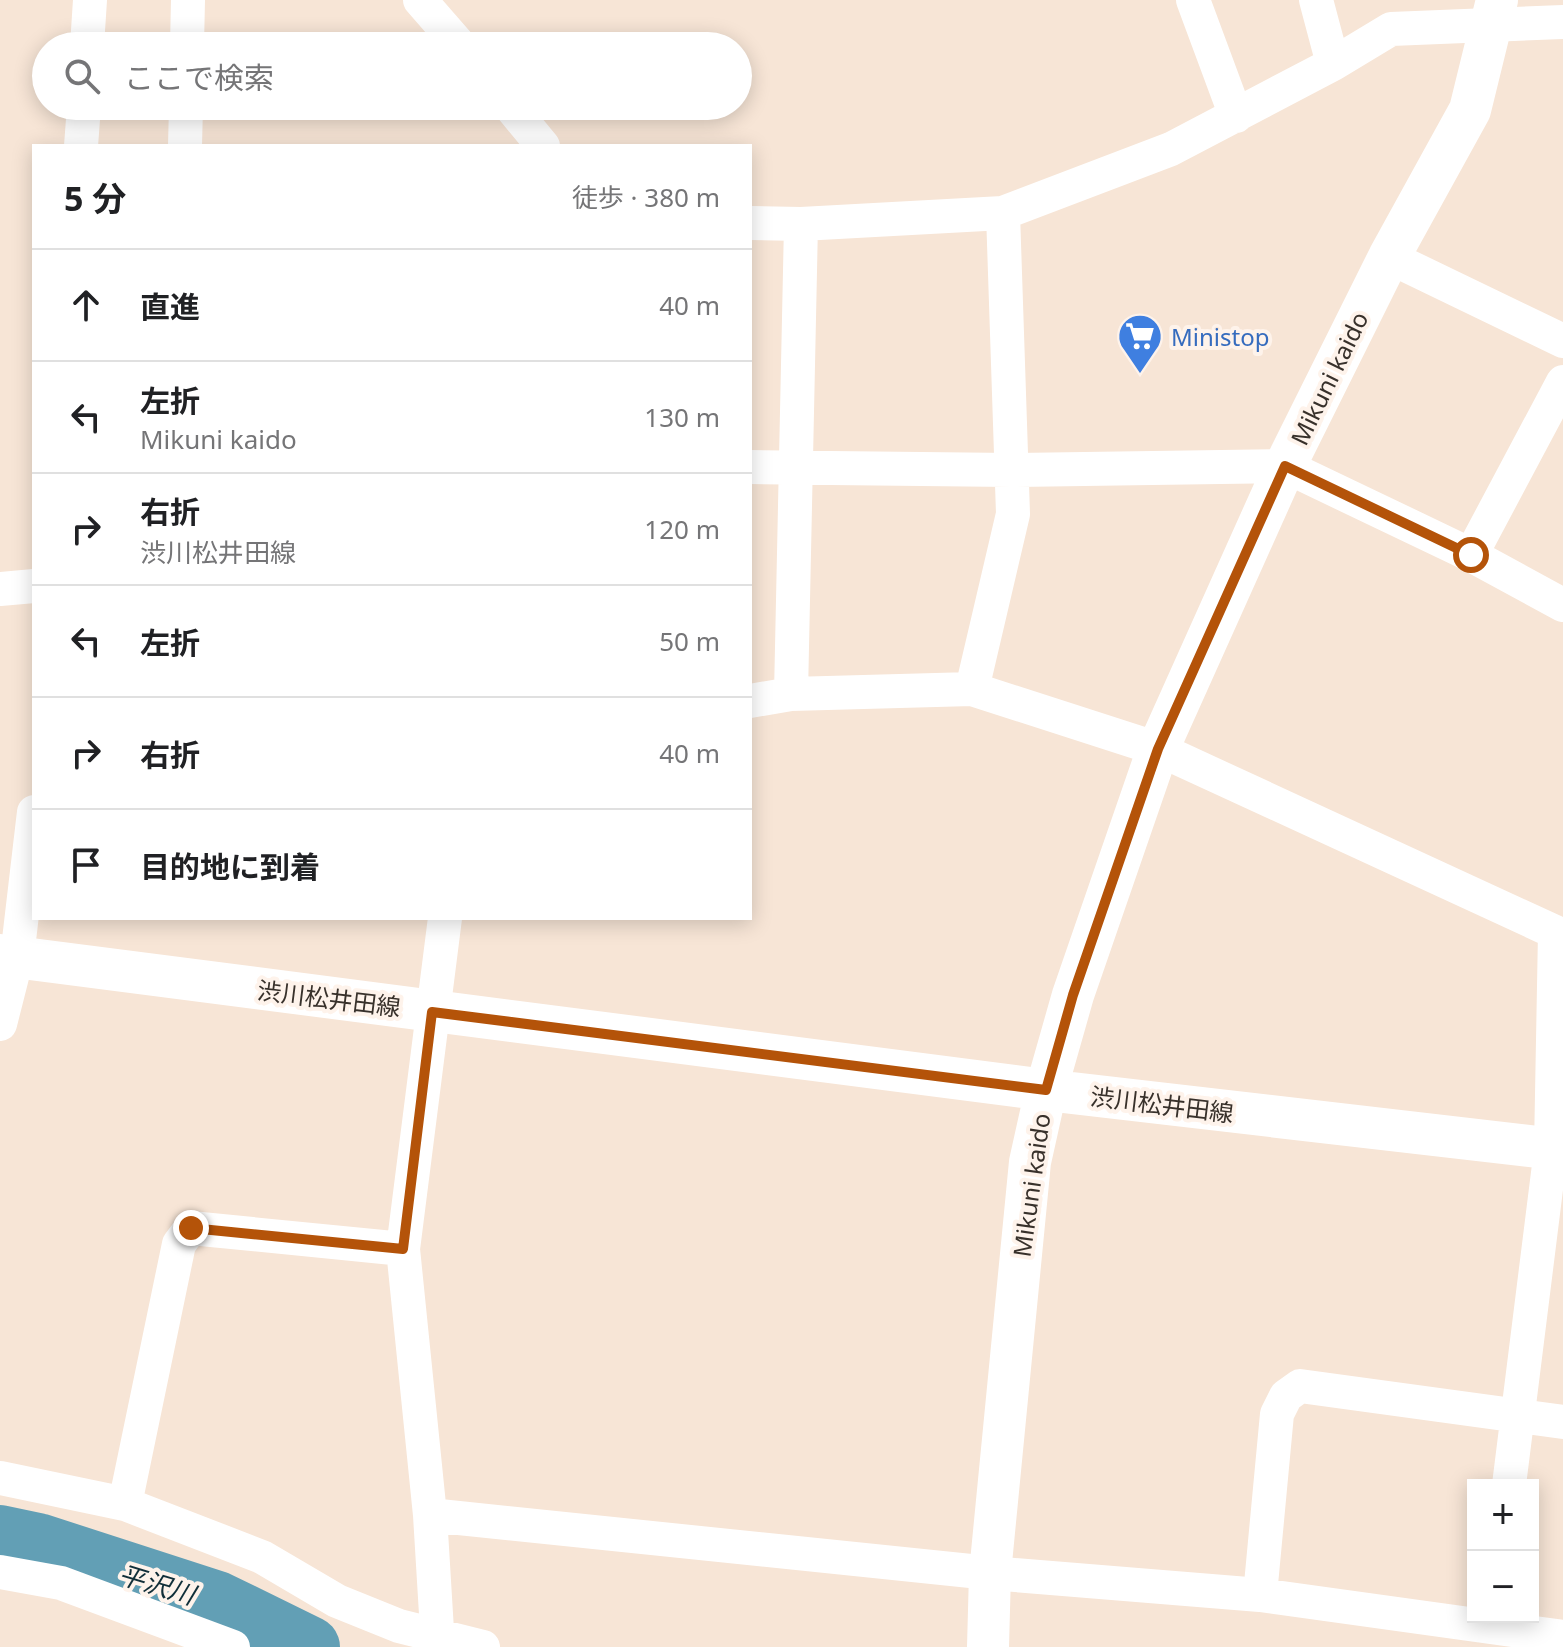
<!DOCTYPE html>
<html lang="ja">
<head>
<meta charset="utf-8">
<style>
	body { margin:0; font-family:"Noto Sans","Noto Sans JP",sans-serif; background:#f2f2f2; color:#202124 }
	.controls { position:absolute; right:24px; bottom:24px; display:grid; overflow:hidden; border-radius:0px; box-shadow:0 4px 20px #0003 }
	.controls button { width:72px; height:72px; display:grid; place-items:center; padding:0; border:0; border-bottom:2px solid #e0e0e0; background:#fff; color:#202124; font:40px sans-serif }
	.stop { position:absolute; width:24px; height:24px; margin:-18px; border:6px solid #b45309; border-radius:50%; background:#fff }
	.stop.end { background:#b45309; border-color:#fff; box-shadow:0 2px 8px #0008 }
	.list { margin:0; padding:0; list-style:none }
	h2 { display:flex; justify-content:space-between; align-items:center; height:104px; margin:0; padding:0 32px; font-size:34px }
	h2 small { font-size:26px; font-weight:400; color:#757577 }
	.list li { display:grid; grid-template-columns:52px 1fr auto; gap:24px; align-items:center; box-sizing:border-box; height:112px; padding:0 32px; border-top:2px solid #e0e0e0 }
	.list b { display:block; font-size:30px; white-space:nowrap }
	.list p { margin:0; font-size:26px; white-space:nowrap; color:#757577 }
	.list em { font-size:26px; font-style:normal; color:#757577 }
	.icon { flex:none; width:44px; height:44px; fill:none; stroke:currentColor; stroke-width:2; stroke-linecap:round; stroke-linejoin:round }
	.map { position:relative; flex:none; width:1563px; height:1647px; overflow:hidden }
	.search { position:absolute; background:#fff; box-shadow:0 4px 20px #0003; left:32px; top:32px; width:720px; height:88px; display:flex; align-items:center; gap:20px; box-sizing:border-box; padding:0 28px; border-radius:44px; color:#757577; font-size:30px }
	.panel { position:absolute; background:#fff; box-shadow:0 4px 20px #0003; left:32px; top:144px; width:720px; height:776px; border-radius:0px }
	.map>svg:first-child { display:block }
</style>
</head>
<body>
<div class="map">
<svg width="1563" height="1647" viewBox="0 0 1563 1647">
	<rect width="100%" height="100%" fill="#f7e5d6"/>
	<g fill="none" stroke-linecap="round" stroke-linejoin="round">
		<path stroke="#629fb5" stroke-width="62" d="M0,1536L38,1544L217,1602L309,1647"/>
		<path stroke="#fff" stroke-width="34" d="M420,0L460,46
			M1193,0L1236,116
			M1316,0L1333,64
			M87,46L90,0
			M187,46L188,0
			M510,106L543,146
			M81,146L84,106
			M185,146L186,106
			M750,223L801,224L1003,213L1171,149L1333,64L1391,29L1563,22
			M1389,257L1563,341
			M750,467L1012,470L1285,466L1471,555L1563,605
			M1471,555L1563,382
			M0,589L34,586
			M972,689L1013,514L1003,213
			M791,694L801,224
			M750,701L791,694L972,689L1158,749L1555,932L1551,1149L1509,1485
			M0,1024L17,957L34,812
			M0,1478L125,1504L262,1557L337,1601L399,1626L483,1647
			M125,1504L179,1244L191,1228L403,1249
			M430,1515L990,1573L1260,1595L1563,1637
			M0,1572L61,1583L233,1647
			M1260,1595L1277,1414L1286,1396L1300,1386L1563,1422
			M438,1647L430,1515L403,1249L445,918"/>
		<path stroke="#fff" stroke-width="42" d="M0,955L1046,1090L1563,1150
			M988,1647L990,1573L1030,1162L1046,1090L1073,995L1158,749L1285,466L1389,257L1470,110L1497,0"/>
	</g>
	<g fill="none" stroke-linecap="round" stroke-linejoin="round">
		<path stroke="#b45309" stroke-width="10" d="M191,1228L403,1249L432,1012L1046,1090L1073,995L1158,749L1285,466L1471,555"/>
	</g>
	<defs>
		<g id="supermarket-pin" transform="scale(2.3)"><path d="M0 17L-7.5 6A9.5 9.5 0 1 1 7.5 6Z" fill="#3f7fe0" stroke="#fef3eb"/><path d="M-6-5.5h2.5l.6 2H6L4.5 2H-2.5L-4.4-4H-6ZM-1.5 3.2a1.3 1.3 0 1 0 .1 0ZM3 3.2a1.3 1.3 0 1 0 .1 0Z" fill="#fff"/></g>
	</defs>
	<g fill-rule="evenodd">
		<use href="#supermarket-pin" x="1140" y="336"/>
	</g>
	<g text-anchor="middle" dominant-baseline="central" stroke-width="8" stroke-linejoin="round" paint-order="stroke">
		<g font-size="24" fill="#366cbe" stroke="#fef3eb" text-anchor="start">
			<text x="1171" y="336">Ministop</text>
		</g>
		<g font-size="24" fill="#38312b" stroke="#fef3eb">
			<text transform="translate(1329 378) rotate(-64)">Mikuni kaido</text>
			<text transform="translate(329 998) rotate(7)">渋川松井田線</text>
			<text transform="translate(1162 1104) rotate(7)">渋川松井田線</text>
			<text transform="translate(1031 1185) rotate(-82)">Mikuni kaido</text>
		</g>
		<g font-size="26" font-style="italic" fill="#112f39" stroke="#fef3eb">
			<text transform="translate(157 1584) rotate(17)">平沢川</text>
		</g>
	</g>
</svg>
<div class="controls">
<button>+</button>
<button>−</button>
</div>
<div class="stop" style="left:1471px;top:555px"></div>
<div class="stop end" style="left:191px;top:1228px"></div>
<div class="search"><svg class="icon" aria-label="search" viewBox="0 0 24 24"><circle cx="10" cy="10" r="6"/><path d="M15 15l6 6"/></svg>ここで検索</div>
<section class="panel">
<h2>5 分<small>徒歩 · 380 m</small></h2>
<ul class="list">
<li><svg class="icon" aria-label="ahead" viewBox="0 0 24 24"><path d="M12 20V5M6 11l6-6 6 6"/></svg><div><b>直進</b></div><em>40 m</em></li>
<li><svg class="icon" aria-label="left" viewBox="0 0 24 24"><path d="M17 20v-9H6M10 6l-5 5 5 5"/></svg><div><b>左折</b><p>Mikuni kaido</p></div><em>130 m</em></li>
<li><svg class="icon" aria-label="right" viewBox="0 0 24 24"><path d="M7 20v-9h11M14 6l5 5-5 5"/></svg><div><b>右折</b><p>渋川松井田線</p></div><em>120 m</em></li>
<li><svg class="icon" aria-label="left" viewBox="0 0 24 24"><path d="M17 20v-9H6M10 6l-5 5 5 5"/></svg><div><b>左折</b></div><em>50 m</em></li>
<li><svg class="icon" aria-label="right" viewBox="0 0 24 24"><path d="M7 20v-9h11M14 6l5 5-5 5"/></svg><div><b>右折</b></div><em>40 m</em></li>
<li><svg class="icon" aria-label="arrive" viewBox="0 0 24 24"><path d="M6 21V4h12l-3 4 3 4H6"/></svg><div><b>目的地に到着</b></div></li>
</ul>
</section>
</div>
</body>
</html>
